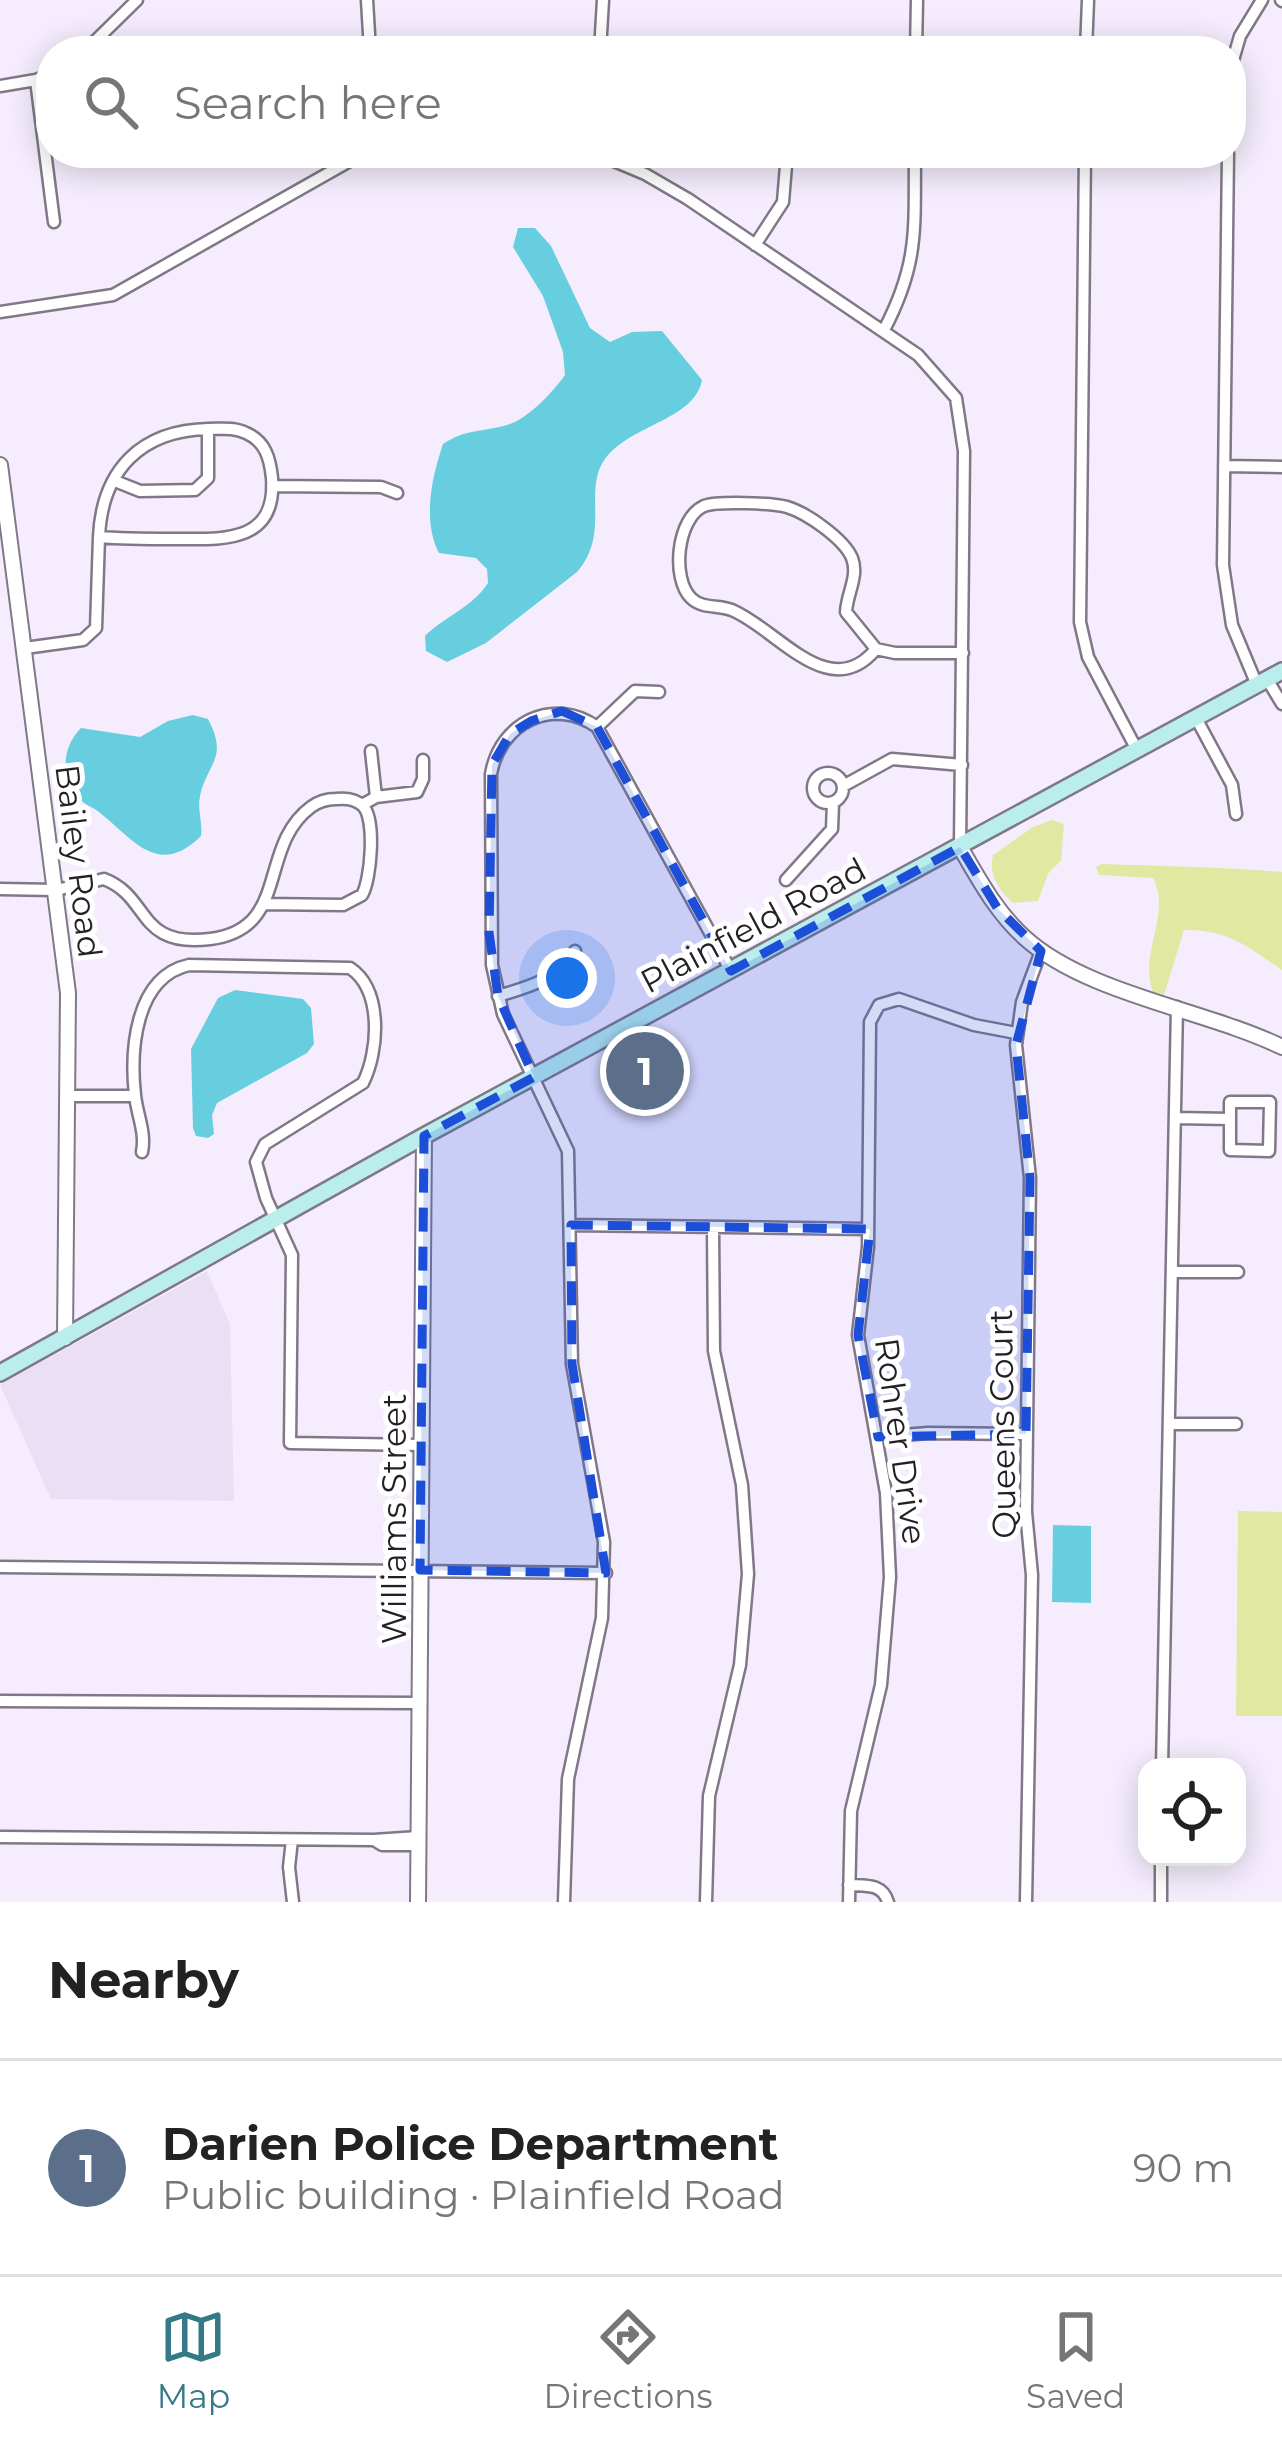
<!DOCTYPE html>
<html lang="en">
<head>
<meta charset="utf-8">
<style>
	body { margin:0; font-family:Montserrat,sans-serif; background:#f2f2f2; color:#222 }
	.controls { position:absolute; right:36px; bottom:36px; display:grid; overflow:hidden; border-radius:24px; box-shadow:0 6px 30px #0003 }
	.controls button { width:108px; height:108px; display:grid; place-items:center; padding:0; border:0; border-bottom:3px solid #e0e0e0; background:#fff; color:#222; font:60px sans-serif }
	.you { position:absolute; left:567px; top:978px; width:42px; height:42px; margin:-30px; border:9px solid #fff; border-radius:50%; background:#1a73e8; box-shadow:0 0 0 18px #1a73e833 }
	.badge { display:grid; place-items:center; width:78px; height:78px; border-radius:50%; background:#337986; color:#fff; font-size:39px; font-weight:700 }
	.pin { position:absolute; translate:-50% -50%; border:6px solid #fff; box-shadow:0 3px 12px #0006 }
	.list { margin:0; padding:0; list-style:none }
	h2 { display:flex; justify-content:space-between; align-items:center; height:156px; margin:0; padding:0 48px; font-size:51px }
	h2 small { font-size:39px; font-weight:400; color:#767676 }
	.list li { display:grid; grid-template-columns:78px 1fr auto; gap:36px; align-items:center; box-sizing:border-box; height:216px; padding:0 48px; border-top:3px solid #e0e0e0 }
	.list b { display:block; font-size:45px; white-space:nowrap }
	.list p { margin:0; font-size:39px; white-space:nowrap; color:#767676 }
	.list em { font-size:39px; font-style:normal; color:#767676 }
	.icon { flex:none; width:66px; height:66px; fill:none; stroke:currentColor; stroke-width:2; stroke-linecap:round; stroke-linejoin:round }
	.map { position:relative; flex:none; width:1282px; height:1902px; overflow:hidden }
	.search { position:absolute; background:#fff; box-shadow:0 6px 30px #0003; left:36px; right:36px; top:36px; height:132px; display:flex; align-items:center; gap:30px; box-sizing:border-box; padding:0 42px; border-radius:48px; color:#767676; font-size:45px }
	.sheet { height:372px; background:#fff }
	nav { display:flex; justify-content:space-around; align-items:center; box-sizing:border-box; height:168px; border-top:3px solid #e0e0e0; background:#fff; font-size:33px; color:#767676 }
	nav a { display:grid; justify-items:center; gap:6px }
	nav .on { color:#337986 }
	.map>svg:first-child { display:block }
</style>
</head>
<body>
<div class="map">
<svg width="1282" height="1902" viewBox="0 0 1282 1902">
	<rect width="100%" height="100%" fill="#f5edfd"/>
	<path fill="#ebdff6" d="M207,1271L230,1324L234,1501L51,1499L0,1385Z"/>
	<path fill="#e1e8a2" d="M1052,820L1064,824L1061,861L1049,872L1038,901L1013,903C999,890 988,875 993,855L1033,827Z
		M1101,864C1164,866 1222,867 1282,872V970C1248,947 1228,929 1184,930L1164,995L1153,992C1138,954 1172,914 1153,878L1099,875L1096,867Z
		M1238,1511L1282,1512V1716H1236Z"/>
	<path fill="#66cede" d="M518,228H535L551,246L590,328L610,342L632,332L662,331L702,380C695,421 626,425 603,462C584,493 610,534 577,572L486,643L447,662L426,651L425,636C445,616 473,607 488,583L487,569L476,558L439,553C422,521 432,476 443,444C465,429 483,432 507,425C528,419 552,393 565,375L563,352L543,296L513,247Z
		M193,715L208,719C229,759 207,763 200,796C197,811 203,822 201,836C158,879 132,838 99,812C94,808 88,806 83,802C59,783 61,747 81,728L140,737L168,721Z
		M235,990L303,999L311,1008L314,1044L307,1053L217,1103L212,1115L214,1134L208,1138L196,1136L193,1128L191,1049L218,998Z
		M1053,1525L1091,1526V1603L1052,1602Z"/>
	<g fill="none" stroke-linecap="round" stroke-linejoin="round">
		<g stroke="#807887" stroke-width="15">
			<path id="minor" d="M367,0L370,51
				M1281,0L1282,1
				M85,51L137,0
				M600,51L603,0
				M916,51L917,0
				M1086,51L1088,0
				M1231,67L1240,36L1262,0
				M36,80L54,222
				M0,86L36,80L51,74
				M595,153L645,174L688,199L918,355L956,398L964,451L960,847
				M1085,153L1080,622L1088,657L1137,750
				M1228,153L1223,565L1232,625L1257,685
				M755,245L783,202L787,153
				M0,312L113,295L364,153
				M884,330C920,261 914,227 915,153
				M1224,466L1282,467
				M115,481L140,491L195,490L208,478V429
				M272,486L381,487L397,493
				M25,648L83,640L96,628L99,537C124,539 148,539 173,539C220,539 277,545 272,478C270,458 265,441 246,433C234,427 221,429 209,429C141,430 102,470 99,537
				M876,649L846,612C847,593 859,576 852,558C844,539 807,513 787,507C773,503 717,501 704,506C677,518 671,578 691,598C703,610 720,604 734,611C780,632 830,704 876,649L895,653H963
				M1267,679L1282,704
				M1196,718L1232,785L1236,814
				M597,727L635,691L659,692
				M371,751L376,797
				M813 788a15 15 0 1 1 30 0a15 15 0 1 1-30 0Z
				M843,786L892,759L962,765
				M362,805L376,797L417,792L423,779V760
				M786,880L832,829L833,803
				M0,889L56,890L104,879C151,897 136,948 210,939C291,929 257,847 311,807C319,801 327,799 336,799C346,798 356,799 363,806C376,819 371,880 362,895L343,905L264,904
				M498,996C528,987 559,979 575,951
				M68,1096H135
				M1230,1102H1270L1269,1151L1230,1150Z
				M1175,1118L1230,1119
				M142,1152C146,1132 137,1115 135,1095C130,1050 135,977 189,965L350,968C383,990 379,1051 363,1083L265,1144L256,1162L266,1198L292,1255L290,1443L421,1445
				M571,1225L868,1229
				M1173,1272H1238
				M1171,1424H1236
				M878,1437L928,1433L1026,1434
				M0,1567L606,1573
				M0,1701L419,1703
				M1162,1767L1177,1007
				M0,1837L374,1840L418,1837
				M292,1840L289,1867L293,1902
				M374,1840L382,1845H417
				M849,1885C866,1886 882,1883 888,1902
				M564,1902L568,1779L602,1618L604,1542L572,1364L568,1151L503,1014L492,965L491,774C500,722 554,696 597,727L731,971
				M706,1902L709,1796L740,1665L748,1574L742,1485L714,1351L713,1227
				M849,1902L851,1811L881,1685L890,1577L886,1493L858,1335L868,1247L870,1022L879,1005L899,999L974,1025L1016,1033
				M1026,1902L1032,1575L1026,1512L1030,1178L1016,1045L1022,1002L1041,951
				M1161,1902V1857"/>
		</g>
		<g stroke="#807887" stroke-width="18">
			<path id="tertiary" d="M0,465L68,993L65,1338
				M960,847C979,880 997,913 1025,938C1087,994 1206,1010 1282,1047
				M418,1902L424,1136"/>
		</g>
		<g stroke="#807887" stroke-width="20">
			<path id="secondary" d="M0,1373L424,1136L1282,671"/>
		</g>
		<use href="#minor" stroke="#fff" stroke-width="10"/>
		<use href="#tertiary" stroke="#fff" stroke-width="14"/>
		<use href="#secondary" stroke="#baeeed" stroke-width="15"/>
	</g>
	<path fill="#1d4ed8" fill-opacity="0.2" stroke="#1d4ed8" stroke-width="9" stroke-dasharray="24 15" stroke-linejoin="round" d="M562,711L597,727L731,971L960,847L998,909L1041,951L1016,1045L1030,1178L1026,1434L878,1437L858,1335L870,1229L571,1225L572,1364L606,1573L420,1570L424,1136L534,1077L498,996L489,933L492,765L510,734L531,721Z"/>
	<g text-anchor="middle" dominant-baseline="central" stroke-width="10" stroke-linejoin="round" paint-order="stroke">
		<g font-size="33" fill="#221f25" stroke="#fff">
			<text transform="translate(79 861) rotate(83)">Bailey Road</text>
			<text transform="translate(753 925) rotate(-28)">Plainfield Road</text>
			<text transform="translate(1002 1424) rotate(-91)">Queens Court</text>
			<text transform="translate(901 1441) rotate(82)">Rohrer Drive</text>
			<text transform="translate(394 1519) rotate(-90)">Williams Street</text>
		</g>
	</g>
</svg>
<div class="controls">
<button><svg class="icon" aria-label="locate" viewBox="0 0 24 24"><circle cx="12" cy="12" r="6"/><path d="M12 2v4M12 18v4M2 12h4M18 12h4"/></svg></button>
</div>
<div class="you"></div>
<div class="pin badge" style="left:645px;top:1071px;background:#5c6f8a">1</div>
<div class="search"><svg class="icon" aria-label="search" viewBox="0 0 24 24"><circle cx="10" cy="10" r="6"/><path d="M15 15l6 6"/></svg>Search here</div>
</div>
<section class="sheet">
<h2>Nearby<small></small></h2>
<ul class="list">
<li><span class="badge" style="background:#5c6f8a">1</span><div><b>Darien Police Department</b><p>Public building · Plainfield Road</p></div><em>90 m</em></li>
</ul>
</section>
<nav>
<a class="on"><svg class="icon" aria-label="map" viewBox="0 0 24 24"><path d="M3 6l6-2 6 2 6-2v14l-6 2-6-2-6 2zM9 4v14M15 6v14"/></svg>Map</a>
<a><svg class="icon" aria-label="directions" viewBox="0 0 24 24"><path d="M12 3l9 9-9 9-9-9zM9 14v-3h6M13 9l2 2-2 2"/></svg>Directions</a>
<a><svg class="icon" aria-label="saved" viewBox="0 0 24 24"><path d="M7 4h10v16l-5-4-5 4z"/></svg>Saved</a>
</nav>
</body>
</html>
